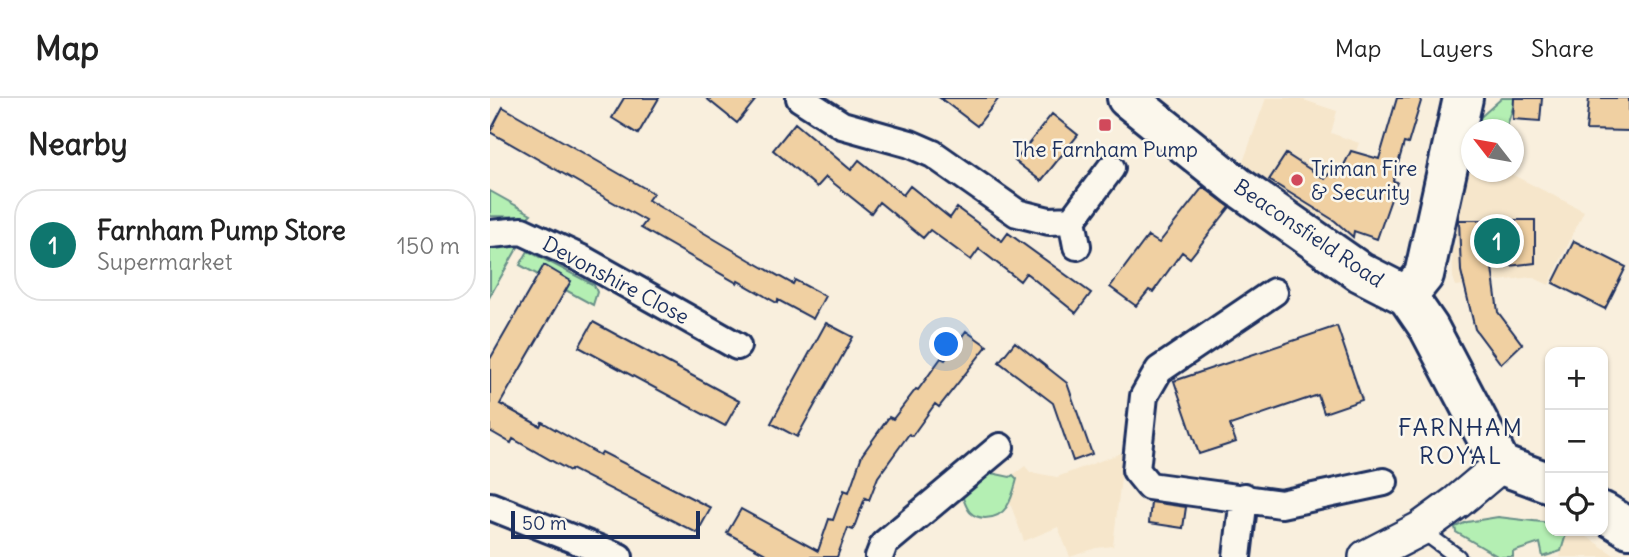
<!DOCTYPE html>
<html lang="en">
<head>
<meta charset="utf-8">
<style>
	body { margin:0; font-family:Delius,sans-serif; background:#f6f6f6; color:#222 }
	.controls { position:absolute; right:21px; bottom:21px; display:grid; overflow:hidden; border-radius:14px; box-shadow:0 2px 5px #0004 }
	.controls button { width:63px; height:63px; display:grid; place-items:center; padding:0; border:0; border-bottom:2px solid #e0e0e0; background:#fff; color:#222; font:35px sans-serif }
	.compass { position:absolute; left:971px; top:21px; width:63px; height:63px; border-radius:50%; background:#fff; box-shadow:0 2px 5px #0004; rotate:301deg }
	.scale { position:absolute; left:21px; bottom:18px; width:189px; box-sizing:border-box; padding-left:7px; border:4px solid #1b2f5e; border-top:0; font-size:19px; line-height:24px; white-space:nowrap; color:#1b2f5e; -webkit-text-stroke:5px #fbf7ec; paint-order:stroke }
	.you { position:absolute; left:457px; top:247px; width:24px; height:24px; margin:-18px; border:5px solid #fff; border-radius:50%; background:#1a73e8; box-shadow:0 0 0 10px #1a73e833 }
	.badge { display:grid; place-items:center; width:46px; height:46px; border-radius:50%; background:#0f766e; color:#fff; font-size:23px; font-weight:700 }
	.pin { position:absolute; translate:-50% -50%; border:4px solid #fff; box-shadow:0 2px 7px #0006 }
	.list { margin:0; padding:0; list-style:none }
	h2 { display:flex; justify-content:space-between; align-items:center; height:91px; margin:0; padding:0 28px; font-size:30px }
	h2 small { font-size:23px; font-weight:400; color:#767676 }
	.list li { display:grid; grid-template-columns:46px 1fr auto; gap:21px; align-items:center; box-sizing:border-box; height:112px; margin:0 14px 14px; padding:0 14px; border:2px solid #e0e0e0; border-radius:28px }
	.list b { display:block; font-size:26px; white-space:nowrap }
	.list p { margin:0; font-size:23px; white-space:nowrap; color:#767676 }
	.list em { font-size:23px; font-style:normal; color:#767676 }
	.icon { flex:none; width:38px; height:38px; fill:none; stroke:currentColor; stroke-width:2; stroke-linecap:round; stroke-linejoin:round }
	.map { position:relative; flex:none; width:1139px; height:459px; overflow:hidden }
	header { display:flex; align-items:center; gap:42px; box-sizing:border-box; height:98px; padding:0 35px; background:#fff; border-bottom:2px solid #e0e0e0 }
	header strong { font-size:33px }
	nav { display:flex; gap:38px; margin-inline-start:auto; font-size:24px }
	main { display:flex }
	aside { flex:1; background:#fff }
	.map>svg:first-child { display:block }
</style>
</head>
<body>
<header>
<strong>Map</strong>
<nav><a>Map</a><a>Layers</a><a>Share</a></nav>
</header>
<main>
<aside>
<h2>Nearby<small></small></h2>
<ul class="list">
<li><span class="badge">1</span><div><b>Farnham Pump Store</b><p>Supermarket</p></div><em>150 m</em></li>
</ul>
</aside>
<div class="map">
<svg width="1139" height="459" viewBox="0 0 1139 459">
	<rect width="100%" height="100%" fill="#f9efdd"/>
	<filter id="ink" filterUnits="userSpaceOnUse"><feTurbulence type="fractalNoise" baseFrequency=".0143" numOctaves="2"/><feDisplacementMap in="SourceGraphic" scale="14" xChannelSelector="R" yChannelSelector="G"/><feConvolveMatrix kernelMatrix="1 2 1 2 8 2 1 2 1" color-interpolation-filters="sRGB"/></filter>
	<g filter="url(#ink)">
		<path fill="#f6e6cb" d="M776,0H808L847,13L841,35L869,45L840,125L752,67Z
			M979,61L981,62L982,74H1013L1021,76L1094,113L1059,187L1042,179L966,188L963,179L962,148L966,147L965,124Z
			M634,354L623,448L606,450L580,459L568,429L534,443L520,405L527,381L523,377L535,368L540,374L567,379Z
			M1076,433L1096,438L1127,459H1070Z"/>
		<path fill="#b4efb3" stroke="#688f88" stroke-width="2" d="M1012,0H1026L1016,31L983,32L986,23Z
			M0,93L41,116L38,119L0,118Z
			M0,142H32L0,198Z
			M38,153L104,187L107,194L103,207L30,167Z
			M501,375L520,379L523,377L527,381C522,399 518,420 495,420C478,419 477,410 471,395L495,376Z
			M1008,419L1060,425V433H1077L1071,453L1053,459L1050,445L1023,454V459H1009L966,434L965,429L977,424Z"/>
		<path fill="#f0d0a2" stroke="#1b2f5e" stroke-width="2" d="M134,0H169L148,36L122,20Z
			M216,0H267L247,25Z
			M450,0H509L487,28Z
			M907,0H932L918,46L914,45L903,83L907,84L887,141L864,133L863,139L845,123L779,82L796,56L835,81L839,76L848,79L861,53L889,61Z
			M1024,0H1052L1050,23L1023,21Z
			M1099,0H1139V33L1096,32Z
			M13,9L163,95L158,102L260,162L303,186L305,182L335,198L323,221L288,202L287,205L248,183L247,185L151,130L156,123L0,34Z
			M562,16L588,37L551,83L525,63Z
			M305,25L361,72L369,62L413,97L420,88L460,120L467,110L512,143L518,135L601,195L586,215L536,175L530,183L489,151L481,162L440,132L433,140L389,104L381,115L336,79L327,89L283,52Z
			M713,89L740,109L700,160L692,154L663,194L659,192L646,208L620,189L658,138L669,145Z
			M969,122H1045V165L1002,170L1008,214L1032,246L1011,266L985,231L971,173Z
			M1084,143L1136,169L1115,211L1063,185Z
			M54,167L81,183L10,306L50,328L52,324L110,357L112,354L221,410L207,435L81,371L80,373L23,341L21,345L0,333V261Z
			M103,224L249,303L235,328L89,249Z
			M336,225L363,239L307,339L281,325Z
			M847,228L872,302L834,315L828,297L740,327L746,344L709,356L684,283Z
			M476,233L497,248L449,309L445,306L422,338L419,336L388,379L379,402L375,400L363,432L358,430L347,459H281L237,435L251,411L328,453L339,421L343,422L354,392L359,394L372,357L399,319L403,321L426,291L428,292L451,260L455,262Z
			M525,244L577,285L602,356L583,363L563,305L509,264Z
			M661,404L696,409L693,430L659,425Z"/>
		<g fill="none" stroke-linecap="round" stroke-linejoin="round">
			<g stroke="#1b2f5e" stroke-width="19">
				<path id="service" d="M931,432L968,459"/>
			</g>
			<g stroke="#1b2f5e" stroke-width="32">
				<path id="minor" d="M310,0L352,27L420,46L443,56L527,115L559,123L582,122L621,70
					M582,122L587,148
					M0,136L32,133L92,161L247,248
					M784,194L669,272L654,298L646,372L659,388L791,406L894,384
					M0,408L129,459
					M389,459L394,446L510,349
					M747,459L754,399"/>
			</g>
			<g stroke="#1b2f5e" stroke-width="38">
				<path id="tertiary" d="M876,459L930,431L967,404L1011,367"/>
			</g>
			<g stroke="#1b2f5e" stroke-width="44">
				<path id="secondary" d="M917,198L934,177L973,0"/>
			</g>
			<g stroke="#1b2f5e" stroke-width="44">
				<path id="primary" d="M637,0L747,88L870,174L917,198L939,230L1011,367L1060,385
					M1113,414L1139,430"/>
			</g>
			<use href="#service" stroke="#fbf7ec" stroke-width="14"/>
			<use href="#minor" stroke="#fbf7ec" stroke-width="26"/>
			<use href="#tertiary" stroke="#fbf7ec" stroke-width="33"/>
			<use href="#secondary" stroke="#fbf7ec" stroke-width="38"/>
			<use href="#primary" stroke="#fbf7ec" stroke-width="38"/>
		</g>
	</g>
	<g fill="#d1495b" stroke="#fbf7ec" stroke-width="2.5">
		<rect x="608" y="20" width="14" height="14" rx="3.5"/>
		<circle cx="807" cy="82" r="7"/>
	</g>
	<g text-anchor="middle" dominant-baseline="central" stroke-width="5" stroke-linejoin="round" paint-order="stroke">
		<g font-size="21" fill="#1b2f5e" stroke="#fbf7ec">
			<text x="615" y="51">The Farnham Pump</text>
			<text x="821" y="70" text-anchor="start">Triman Fire<tspan x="821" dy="24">&amp; Security</tspan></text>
		</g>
		<g font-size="21" fill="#1b2f5e" stroke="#fbf7ec">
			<text transform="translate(819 135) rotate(34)">Beaconsfield Road</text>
			<text transform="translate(126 182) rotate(28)">Devonshire Close</text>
		</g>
		<g font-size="24" letter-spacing="2" fill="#1b2f5e" stroke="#fbf7ec">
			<text x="971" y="329">FARNHAM<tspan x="971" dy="28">ROYAL</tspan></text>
		</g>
	</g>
</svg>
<div class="controls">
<button>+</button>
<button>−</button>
<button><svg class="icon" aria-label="locate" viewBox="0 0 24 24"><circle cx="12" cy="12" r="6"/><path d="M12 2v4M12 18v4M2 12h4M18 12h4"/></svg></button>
</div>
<svg class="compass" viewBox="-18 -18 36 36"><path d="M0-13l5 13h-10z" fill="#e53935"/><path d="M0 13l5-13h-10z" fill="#767676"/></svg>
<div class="scale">50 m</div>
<div class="you"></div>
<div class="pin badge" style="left:1007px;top:143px">1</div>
</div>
</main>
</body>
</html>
